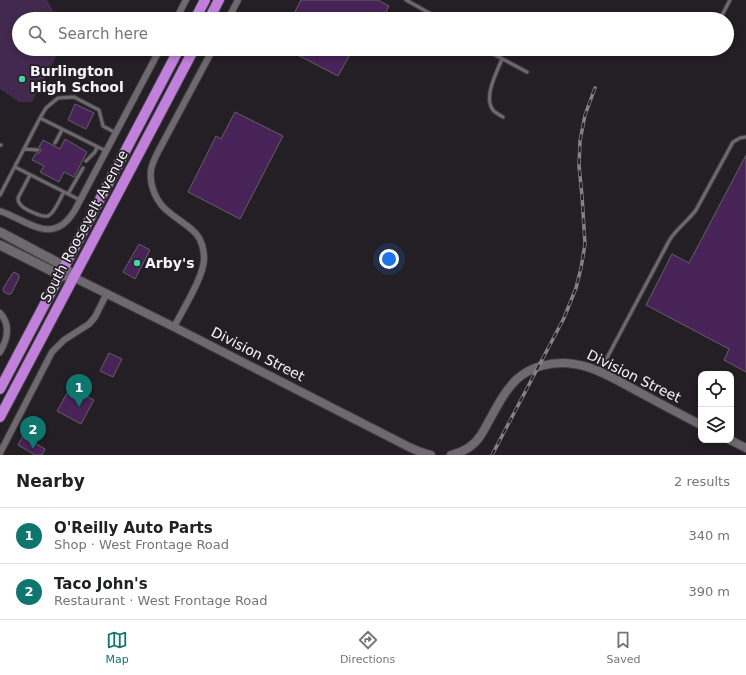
<!DOCTYPE html>
<html lang="en">
<head>
<meta charset="utf-8">
<style>
	body { margin:0; font-family:"DejaVu Sans",sans-serif; background:#f6f6f6; color:#202124 }
	.controls { position:absolute; right:12px; bottom:12px; display:grid; overflow:hidden; border-radius:8px; box-shadow:0 2px 6px #0003 }
	.controls button { width:36px; height:36px; display:grid; place-items:center; padding:0; border:0; border-bottom:1px solid #e0e0e0; background:#fff; color:#202124; font:20px sans-serif }
	.you { position:absolute; left:389px; top:259px; width:14px; height:14px; margin:-10px; border:3px solid #fff; border-radius:50%; background:#1a73e8; box-shadow:0 0 0 6px #1a73e833 }
	.badge { display:grid; place-items:center; width:26px; height:26px; border-radius:50%; background:#0f766e; color:#fff; font-size:13px; font-weight:700 }
	.pin { position:absolute; translate:-50% -33px; filter:drop-shadow(0 1px 2px #0008) }
	.pin::after { content:''; position:absolute; top:21px; width:14px; height:12px; background:inherit; clip-path:polygon(0 0,100% 0,50% 100%) }
	.list { margin:0; padding:0; list-style:none }
	h2 { display:flex; justify-content:space-between; align-items:center; height:52px; margin:0; padding:0 16px; font-size:17px }
	h2 small { font-size:13px; font-weight:400; color:#757577 }
	.list li { display:grid; grid-template-columns:26px 1fr auto; gap:12px; align-items:center; box-sizing:border-box; height:56px; padding:0 16px; border-top:1px solid #e0e0e0 }
	.list b { display:block; font-size:15px; white-space:nowrap }
	.list p { margin:0; font-size:13px; white-space:nowrap; color:#757577 }
	.list em { font-size:13px; font-style:normal; color:#757577 }
	.icon { flex:none; width:22px; height:22px; fill:none; stroke:currentColor; stroke-width:2; stroke-linecap:round; stroke-linejoin:round }
	.map { position:relative; flex:none; width:746px; height:455px; overflow:hidden }
	.search { position:absolute; background:#fff; box-shadow:0 2px 6px #0003; left:12px; right:12px; top:12px; height:44px; display:flex; align-items:center; gap:10px; box-sizing:border-box; padding:0 14px; border-radius:22px; color:#757577; font-size:15px }
	.sheet { height:164px; background:#fff }
	nav { display:flex; justify-content:space-around; align-items:center; box-sizing:border-box; height:56px; border-top:1px solid #e0e0e0; background:#fff; font-size:11px; color:#757577 }
	nav a { display:grid; justify-items:center; gap:2px }
	nav .on { color:#0f766e }
	.map>svg:first-child { display:block }
</style>
</head>
<body>
<div class="map">
<svg width="746" height="455" viewBox="0 0 746 455">
	<rect width="100%" height="100%" fill="#231f24"/>
	<path fill="#42294e" d="M0,0H47L53,10L56,19H19V49H57L56,57L32,102H19L0,89Z"/>
	<path fill="#482357" stroke="#646066" d="M301,0H378L389,6L382,19H291Z
		M286,49H353L338,76Z
		M75,104L94,113L86,129L68,120Z
		M235,112L283,136L240,219L188,192L216,136L221,139Z
		M65,139L87,152L74,177L64,172L59,182L40,172L44,166L32,160L36,153H39L41,151V149L39,147L43,140L60,149Z
		M746,155V372L724,360L729,349L646,305L672,254L689,263Z
		M139,244L150,250L135,279L123,272Z
		M14,272L19,275V278L11,294H8L4,292L3,289L12,274Z
		M109,353L122,359L113,377L100,371Z
		M70,388L94,400L81,424L57,411Z
		M23,436L45,449L42,455H35L18,445Z"/>
	<g fill="none" stroke-linecap="round" stroke-linejoin="round">
		<g stroke="#3f3d41" stroke-width="5">
			<path id="service" d="M406,0L440,19
				M720,19L730,0
				M484,49L527,72
				M502,59C497,72 483,97 493,110C495,113 500,115 503,117
				M40,118L46,108L58,98L74,97L99,110L103,126L116,133
				M55,143L62,130
				M0,145H1
				M24,149L38,150
				M86,161L95,152L97,147
				M15,167L80,200
				M30,175L18,198C18,201 18,202 20,204C23,209 43,218 48,216C55,213 60,198 64,192
				M68,194L83,168
				M0,195L40,118L106,151
				M600,371L669,241C676,229 688,221 696,210L733,142L740,138L746,137"/>
		</g>
		<g stroke="#3f3d41" stroke-width="8">
			<path id="minor" d="M176,19L186,0
				M228,19L238,0
				M0,211C29,221 53,247 75,210L160,49
				M0,313C11,325 7,340 0,352
				M174,327C183,309 205,275 204,257C203,231 187,227 170,213C157,204 149,186 151,170C152,163 156,156 159,150L213,49
				M0,453L52,352L64,340L89,324L95,317L107,293"/>
		</g>
		<g stroke="#3f3d41" stroke-width="10">
			<path id="tertiary" d="M73,277L174,327L409,447L418,451L431,455
				M730,440L746,448
				M451,455C464,452 474,446 481,435C492,417 502,393 517,379C524,373 533,368 541,366C578,355 607,375 639,392C659,403 680,414 701,425"/>
		</g>
		<g stroke="#3f3d41" stroke-width="11">
			<path id="secondary" d="M0,232L64,266L73,277
				M0,245L60,275L66,276"/>
		</g>
		<g stroke="#3f3d41" stroke-width="12">
			<path id="trunk" d="M195,19L205,0
				M209,19L219,0
				M0,389L179,49
				M0,417L194,49"/>
		</g>
		<use href="#service" stroke="#6d696f" stroke-width="3"/>
		<use href="#minor" stroke="#6d696f" stroke-width="6"/>
		<use href="#tertiary" stroke="#6d696f" stroke-width="8"/>
		<use href="#secondary" stroke="#6d696f" stroke-width="9"/>
		<use href="#trunk" stroke="#c080dc" stroke-width="10"/>
		<g stroke="#858286" stroke-width="3.5">
			<path id="rail" d="M492,455L564,318L576,288L581,268L585,244L582,196L579,166L580,141L585,115L595,88"/>
		</g>
		<use href="#rail" stroke="#231f24" stroke-width="2" stroke-dasharray="6" stroke-linecap="butt"/>
	</g>
	<g fill="#43d4a0" stroke="#231f24" stroke-width="1.5">
		<circle cx="22" cy="79" r="4"/>
		<circle cx="137" cy="263" r="4"/>
	</g>
	<g text-anchor="middle" dominant-baseline="central" stroke-width="3.5" stroke-linejoin="round" paint-order="stroke">
		<g font-size="14" font-weight="bold" fill="#f6f4f7" stroke="#231f24" text-anchor="start">
			<text x="30" y="71">Burlington<tspan x="30" dy="16">High School</tspan></text>
			<text x="145" y="263">Arby's</text>
		</g>
		<g font-size="14" fill="#f6f4f7" stroke="#231f24">
			<text transform="translate(84 226) rotate(-62)">South Roosevelt Avenue</text>
			<text transform="translate(258 354) rotate(27)">Division Street</text>
			<text transform="translate(634 376) rotate(26)">Division Street</text>
		</g>
	</g>
</svg>
<div class="controls">
<button><svg class="icon" aria-label="locate" viewBox="0 0 24 24"><circle cx="12" cy="12" r="6"/><path d="M12 2v4M12 18v4M2 12h4M18 12h4"/></svg></button>
<button><svg class="icon" aria-label="layers" viewBox="0 0 24 24"><path d="M12 4l9 5-9 5-9-5zM3 14l9 5 9-5"/></svg></button>
</div>
<div class="you"></div>
<div class="pin badge" style="left:79px;top:407px">1</div>
<div class="pin badge" style="left:33px;top:449px">2</div>
<div class="search"><svg class="icon" aria-label="search" viewBox="0 0 24 24"><circle cx="10" cy="10" r="6"/><path d="M15 15l6 6"/></svg>Search here</div>
</div>
<section class="sheet">
<h2>Nearby<small>2 results</small></h2>
<ul class="list">
<li><span class="badge">1</span><div><b>O'Reilly Auto Parts</b><p>Shop · West Frontage Road</p></div><em>340 m</em></li>
<li><span class="badge">2</span><div><b>Taco John's</b><p>Restaurant · West Frontage Road</p></div><em>390 m</em></li>
</ul>
</section>
<nav>
<a class="on"><svg class="icon" aria-label="map" viewBox="0 0 24 24"><path d="M3 6l6-2 6 2 6-2v14l-6 2-6-2-6 2zM9 4v14M15 6v14"/></svg>Map</a>
<a><svg class="icon" aria-label="directions" viewBox="0 0 24 24"><path d="M12 3l9 9-9 9-9-9zM9 14v-3h6M13 9l2 2-2 2"/></svg>Directions</a>
<a><svg class="icon" aria-label="saved" viewBox="0 0 24 24"><path d="M7 4h10v16l-5-4-5 4z"/></svg>Saved</a>
</nav>
</body>
</html>
